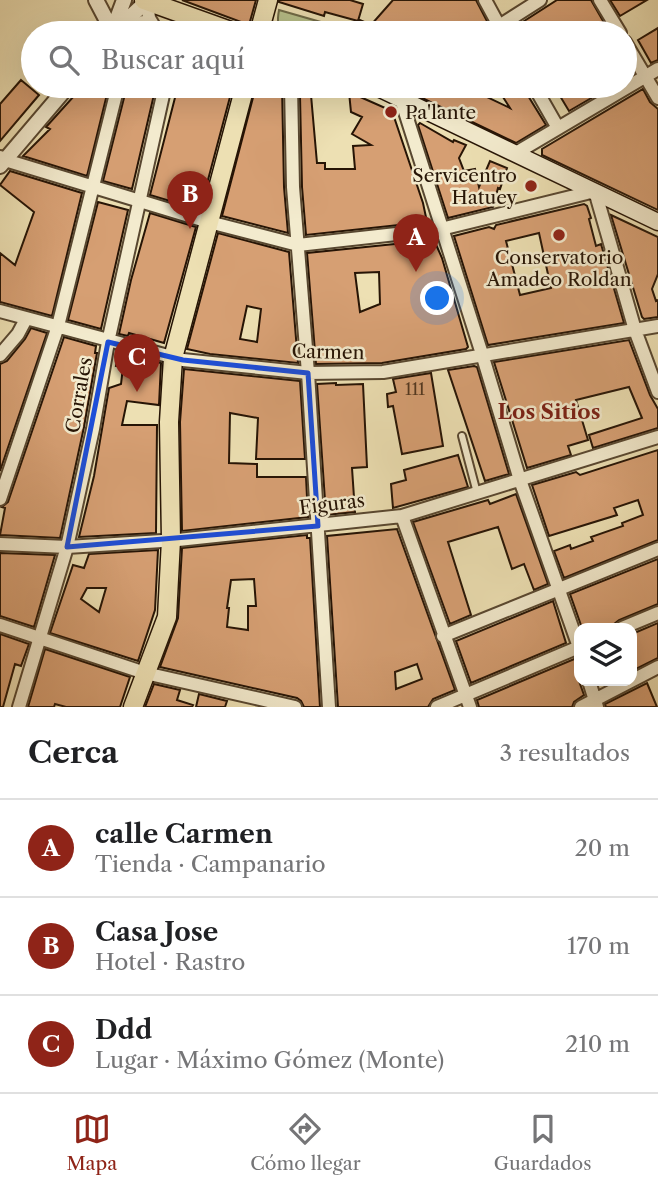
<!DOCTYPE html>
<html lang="es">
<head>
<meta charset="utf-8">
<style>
	body { margin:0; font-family:"Libre Caslon Text",serif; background:#f2f2f2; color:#202124 }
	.controls { position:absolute; right:21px; bottom:21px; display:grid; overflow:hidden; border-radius:14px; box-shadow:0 7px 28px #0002 }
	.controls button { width:63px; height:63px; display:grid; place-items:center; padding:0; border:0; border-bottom:2px solid #e0e0e0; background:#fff; color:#202124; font:35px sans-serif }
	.you { position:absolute; left:438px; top:299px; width:24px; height:24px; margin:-18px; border:5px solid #fff; border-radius:50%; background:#1a73e8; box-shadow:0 0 0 10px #1a73e833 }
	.badge { display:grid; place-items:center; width:46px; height:46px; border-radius:50%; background:#8f2418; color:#fff; font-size:23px; font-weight:700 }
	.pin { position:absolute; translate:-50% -58px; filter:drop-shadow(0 2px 4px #0008) }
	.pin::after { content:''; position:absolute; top:37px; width:24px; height:21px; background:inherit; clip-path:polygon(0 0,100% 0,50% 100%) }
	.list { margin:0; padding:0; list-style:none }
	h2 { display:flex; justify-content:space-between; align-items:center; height:91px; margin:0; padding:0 28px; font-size:30px }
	h2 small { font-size:23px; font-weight:400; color:#757577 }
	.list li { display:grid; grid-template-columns:46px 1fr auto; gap:21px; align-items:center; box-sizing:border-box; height:98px; padding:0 28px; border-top:2px solid #e0e0e0 }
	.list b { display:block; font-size:26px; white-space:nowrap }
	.list p { margin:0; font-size:23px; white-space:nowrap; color:#757577 }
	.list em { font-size:23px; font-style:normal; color:#757577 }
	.icon { flex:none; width:38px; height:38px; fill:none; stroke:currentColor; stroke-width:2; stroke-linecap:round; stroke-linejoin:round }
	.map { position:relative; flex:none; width:658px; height:707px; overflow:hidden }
	.search { position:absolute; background:#fff; box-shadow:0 7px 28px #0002; left:21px; right:21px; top:21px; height:77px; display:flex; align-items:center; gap:18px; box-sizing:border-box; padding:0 24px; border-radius:38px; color:#757577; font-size:26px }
	.sheet { height:385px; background:#fff }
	nav { display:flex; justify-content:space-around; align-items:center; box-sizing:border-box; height:98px; border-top:2px solid #e0e0e0; background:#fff; font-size:19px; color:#757577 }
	nav a { display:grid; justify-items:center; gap:4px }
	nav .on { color:#8f2418 }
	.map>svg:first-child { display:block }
</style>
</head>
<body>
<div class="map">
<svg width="658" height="707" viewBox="0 0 658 707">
	<rect width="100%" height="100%" fill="#ede0b3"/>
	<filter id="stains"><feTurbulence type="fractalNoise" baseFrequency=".00286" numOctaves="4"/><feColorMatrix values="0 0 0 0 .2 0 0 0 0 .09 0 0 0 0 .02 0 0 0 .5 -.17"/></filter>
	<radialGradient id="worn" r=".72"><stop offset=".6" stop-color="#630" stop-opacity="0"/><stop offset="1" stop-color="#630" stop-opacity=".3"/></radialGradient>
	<path fill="#b8c28c" stroke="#6f6b48" stroke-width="2" d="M279,10L345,29L343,33H286C277,27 277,21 279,10Z"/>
	<path fill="#d69f73" stroke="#261405" stroke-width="2" fill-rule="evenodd" d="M182,0H256L249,25Z
		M279,0H350L363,4L358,21L325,12L324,16L279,2Z
		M393,0H476L488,23L481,28L479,33H353L360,20L371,25Z
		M557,0H591L610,33H523L518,25Z
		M610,0H647L620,16Z
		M658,28V60L651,63L638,40Z
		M21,80L39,95L0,141V104Z
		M83,86H109L87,176L23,156L50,129L46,127Z
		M127,86H156L132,189L103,181Z
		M178,86H195L230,97L200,210L150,195Z
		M256,86H282L284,187L288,233L222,216Z
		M435,86H464L510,108L496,86H522L546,125L516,143L420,97Z
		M554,86H612L569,111Z
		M643,89L650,102L658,109V210L542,155V149Z
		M349,92L392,111L423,203L427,222L306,235L302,187L300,96L311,95L317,163H325V169H355L353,146L371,145L352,134L362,117L351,112Z
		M420,123L453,142L454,140L466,145L459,158L464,171L475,169L479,187L490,161L507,168L500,189L498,188L493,207L448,218L418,125Z
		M10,171L82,193L52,316L0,302V253L15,265L34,212L0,185Z
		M98,202L128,210L101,329L68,320Z
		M584,204L587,206L591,218L589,219L596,246L601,244L624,323L488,345L454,236L489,227L494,229L496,225ZM539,233L551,288L520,295L506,241Z
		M150,213L196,227L164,343L129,333L128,336L119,334L131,280Z
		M611,215L658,237V274L652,289L656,301L658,300V317L644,319L642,317Z
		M218,233L289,252L298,363L210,354L187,349ZM247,306L261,309L257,342L240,339Z
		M434,240L442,258L468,347L466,349L382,363L316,364L307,253ZM379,272L380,304L360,312L355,273Z
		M31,328L47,333L0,471V364L7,361L25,339Z
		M64,337L96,346L95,353H97L84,427L60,538L0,535L5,508L2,507L8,502Z
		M629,340L650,395L658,409V428L593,448L589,435L642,418L629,387L576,400L588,440L568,446L571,455L527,468L494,362Z
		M119,352L161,363L159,405L127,401L122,425H157L156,533L79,537L94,476L109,388L121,384L123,367L116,366Z
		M474,366L477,367L509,474L485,481L448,370Z
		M184,369L300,381L305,459H256L258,418L230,413L229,463L257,464V477H306L308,517L182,531L180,422Z
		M431,373L443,446L402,454L393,406L388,407L387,394L396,392L393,379Z
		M336,383V385L363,384L367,467L352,468L355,512L326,515L317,384Z
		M658,450V540L564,578L554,551L570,545L571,549L593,541L591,537L623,526L622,523L643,515L638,500L614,508L617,515L549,536L532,485L576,472L580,475Z
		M458,455L468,487L393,508L391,484L406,480L404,470Z
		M516,494L548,584L534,590L524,564L512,569L498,527L448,542L471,615L450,624L413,522L488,500L490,504Z
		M397,529L455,690L433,699L428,707H338L327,536ZM417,664L422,679L396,689L395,672Z
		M307,535V538H310L320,707H304L301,701L297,698L160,667L178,618L182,548ZM254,579L256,606H248V630L227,627L229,608H227L231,580Z
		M158,550L155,610L138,661L50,633L73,565L84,568L89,554ZM87,588H106L99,612L81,599Z
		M0,553L55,555L34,627L0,616Z
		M658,559V604L619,620L609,628H582L570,594Z
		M553,601L566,643L471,683L456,641Z
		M658,623V658L632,671V634Z
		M0,634L29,644L21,666L15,664L3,707H0Z
		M45,649L130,677L120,707H66L55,704L54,707H28Z
		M579,657V681L584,695L574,702L572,707H479L477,700Z
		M647,683L657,707H606L605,704Z
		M154,684L180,690L177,700L193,705L192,707H145Z
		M199,694L227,701L225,707H196Z"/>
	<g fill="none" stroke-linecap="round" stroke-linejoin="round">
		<g stroke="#584730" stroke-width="10">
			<path id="service" d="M462,436L477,493"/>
		</g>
		<g stroke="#584730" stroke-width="16">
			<path id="minor" d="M485,0L503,33
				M600,0L620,33
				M147,1L149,18L158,33
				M132,28L143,22L153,26
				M488,33L540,0
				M625,42L658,98
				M291,86L293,187L308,373L329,707
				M415,86L400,96L482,354L520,480L579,647L437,707
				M534,86L558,128
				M516,153L658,69
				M0,157L5,160L209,222L298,245L441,229L595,191L635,330L658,392
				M0,311L183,360L308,373L383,372L658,326
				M0,355L18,334L26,319
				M0,499L58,326L118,86
				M402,516L470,707
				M0,544L67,547L178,540L402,516L658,437
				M0,625L145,673L295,707
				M622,628L658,613
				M443,636L658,549
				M589,681L597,707
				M19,707L67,547L93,429L108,342L165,86
				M581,707L658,667"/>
		</g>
		<g stroke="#584730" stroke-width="18">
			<path id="tertiary" d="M96,0L106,19L110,33
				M112,32L124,0
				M113,33L147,1
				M0,166L68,86"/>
		</g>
		<g stroke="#261405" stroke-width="19">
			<path id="secondary" d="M374,86L658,222"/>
		</g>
		<g stroke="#261405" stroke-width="21">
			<path id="primary" d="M144,0L236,33
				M259,33L268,0
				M133,707L167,617L171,540L169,422L173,358L245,86"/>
		</g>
		<use href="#service" stroke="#f3ebce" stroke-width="6"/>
		<use href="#minor" stroke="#f3ebce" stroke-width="12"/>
		<use href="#tertiary" stroke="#f3ebce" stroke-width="14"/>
		<use href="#secondary" stroke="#f3ebce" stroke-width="16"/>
		<use href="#primary" stroke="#ede0b3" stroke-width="18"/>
	</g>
	<path fill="none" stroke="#1d4ed8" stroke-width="5" stroke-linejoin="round" d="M108,342L183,360L308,373L318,526L67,547Z"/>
	<g fill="#8f2418" stroke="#f3ebce" stroke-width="2.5">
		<circle cx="391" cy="112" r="7"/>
		<circle cx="531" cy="186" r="7"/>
		<circle cx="559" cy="235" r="7"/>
	</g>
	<g text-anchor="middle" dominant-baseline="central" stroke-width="5" stroke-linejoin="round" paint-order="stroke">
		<g font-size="16" fill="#523720">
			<text x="415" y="389">111</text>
		</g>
		<g font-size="19" fill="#261405" stroke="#f3ebce" text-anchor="start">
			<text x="405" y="112">Pa'lante</text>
			<text x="517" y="175" text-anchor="end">Servicentro<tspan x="517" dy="22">Hatuey</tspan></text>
			<text x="559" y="257" text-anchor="middle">Conservatorio<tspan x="559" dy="22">Amadeo Roldan</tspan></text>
		</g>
		<g font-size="19" fill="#261405" stroke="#f3ebce">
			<text transform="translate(328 352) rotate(1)">Carmen</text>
			<text transform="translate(79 395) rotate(-80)">Corrales</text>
			<text transform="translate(332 504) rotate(-7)">Figuras</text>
		</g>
		<g font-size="21" font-weight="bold" fill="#7a1f14" stroke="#f3ebce">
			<text x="549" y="411">Los Sitios</text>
		</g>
	</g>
	<rect width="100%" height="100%" filter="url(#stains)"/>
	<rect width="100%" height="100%" fill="url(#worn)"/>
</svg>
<div class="controls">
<button><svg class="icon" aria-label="layers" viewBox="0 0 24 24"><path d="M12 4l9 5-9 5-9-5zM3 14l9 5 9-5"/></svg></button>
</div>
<div class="you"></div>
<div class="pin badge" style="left:416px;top:272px">A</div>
<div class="pin badge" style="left:190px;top:229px">B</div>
<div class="pin badge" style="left:137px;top:392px">C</div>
<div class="search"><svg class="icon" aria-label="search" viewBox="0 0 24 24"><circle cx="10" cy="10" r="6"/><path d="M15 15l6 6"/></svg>Buscar aquí</div>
</div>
<section class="sheet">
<h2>Cerca<small>3 resultados</small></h2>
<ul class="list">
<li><span class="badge">A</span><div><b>calle Carmen</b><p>Tienda · Campanario</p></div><em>20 m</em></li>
<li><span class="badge">B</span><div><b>Casa Jose</b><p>Hotel · Rastro</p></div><em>170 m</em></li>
<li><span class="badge">C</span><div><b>Ddd</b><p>Lugar · Máximo Gómez (Monte)</p></div><em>210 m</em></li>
</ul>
</section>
<nav>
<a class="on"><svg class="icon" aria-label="map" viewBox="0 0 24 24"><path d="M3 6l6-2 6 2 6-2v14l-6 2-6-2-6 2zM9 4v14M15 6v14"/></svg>Mapa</a>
<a><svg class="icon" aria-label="directions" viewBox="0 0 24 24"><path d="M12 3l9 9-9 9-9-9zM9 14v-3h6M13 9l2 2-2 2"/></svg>Cómo llegar</a>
<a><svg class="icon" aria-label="saved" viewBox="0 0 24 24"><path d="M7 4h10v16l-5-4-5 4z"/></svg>Guardados</a>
</nav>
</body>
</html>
